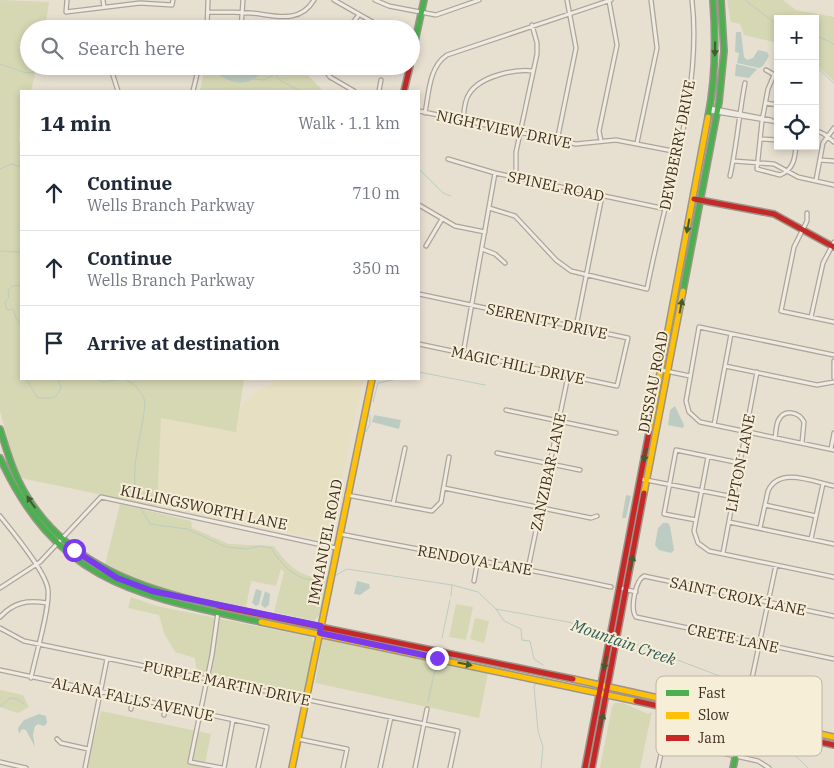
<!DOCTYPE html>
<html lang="en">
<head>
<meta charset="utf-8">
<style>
	body { margin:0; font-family:"IBM Plex Serif",serif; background:#f2f2f3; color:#1f2937 }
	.controls { position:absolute; right:15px; top:15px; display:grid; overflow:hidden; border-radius:0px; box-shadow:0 2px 8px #0003 }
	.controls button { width:45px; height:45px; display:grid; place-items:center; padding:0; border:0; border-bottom:1px solid #e0e1e3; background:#fff; color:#1f2937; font:25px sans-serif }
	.stop { position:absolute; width:15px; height:15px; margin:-11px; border:4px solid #7c3aed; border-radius:50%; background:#fff }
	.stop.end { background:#7c3aed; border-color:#fff; box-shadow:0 1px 5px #0008 }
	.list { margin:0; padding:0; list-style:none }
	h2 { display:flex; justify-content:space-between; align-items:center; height:65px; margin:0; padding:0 20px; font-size:21px }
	h2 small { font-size:16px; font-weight:400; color:#747a83 }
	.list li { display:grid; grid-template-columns:32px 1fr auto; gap:15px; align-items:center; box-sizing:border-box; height:75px; padding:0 20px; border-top:1px solid #e0e1e3 }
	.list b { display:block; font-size:19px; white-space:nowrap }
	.list p { margin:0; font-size:16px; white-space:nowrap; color:#747a83 }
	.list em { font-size:16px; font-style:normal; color:#747a83 }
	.icon { flex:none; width:28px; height:28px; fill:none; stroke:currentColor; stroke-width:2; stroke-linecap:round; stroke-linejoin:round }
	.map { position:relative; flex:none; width:834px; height:768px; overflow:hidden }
	.search { position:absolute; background:#fff; box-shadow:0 2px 8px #0003; left:20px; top:20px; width:400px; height:55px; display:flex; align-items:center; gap:12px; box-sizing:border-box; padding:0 18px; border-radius:28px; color:#747a83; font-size:19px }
	.panel { position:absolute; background:#fff; box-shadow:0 2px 8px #0003; left:20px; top:90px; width:400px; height:290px; border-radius:0px }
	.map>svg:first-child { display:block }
</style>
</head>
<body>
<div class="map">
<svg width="834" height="768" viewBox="0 0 834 768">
	<rect width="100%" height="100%" fill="#e7e0d1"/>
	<path fill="#e6dfc2" d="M274,379H364L331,527L327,533L314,538L157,506L161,418L236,432L240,406L257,391L272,384Z"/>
	<path fill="#d6d7b3" d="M0,0L49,2L45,29H29V66H37L31,91H21L19,142L21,143V379H244L236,432L161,418L157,506L25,479L21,477L13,459L0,411Z
		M727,0H783L796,10L834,17V81L815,64V19H778V43L744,35L740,24L731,22Z
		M205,66H258L265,70L304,71L323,91H200Z
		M120,504L191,521L192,528L229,544L274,546C287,565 304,582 329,576L321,613L314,621L274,612L284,572L281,569L276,586L251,581L246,607C198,597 147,592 105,565Z
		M131,597L157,606L311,637L314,643L304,697L197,675L195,658L175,652L164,633L159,615L128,608Z
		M456,604L473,607L466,640L449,637Z
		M475,618L489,621L484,643L470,639Z
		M323,638L488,673L479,718L315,683Z
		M0,690L23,695L29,707L18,713L0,707Z
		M615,703H623L648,714L652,712L640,768H600L612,707Z
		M101,711L211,734L204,768H86Z"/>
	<path fill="#bcccc2" d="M736,32H741L744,57L747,60L753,58L758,50L767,52L769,56L763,66L759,68L737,63L739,53L735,52Z
		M736,64L757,69L749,78L735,76Z
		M207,66H242L248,70H256L260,74C245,89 228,82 213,71L206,74Z
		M675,406L684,425L683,428L668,425L670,410Z
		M374,415L401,420L399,429L372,422Z
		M626,495L631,496L626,518H622Z
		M663,523H668L670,526L674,550L671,553L659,550L655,545L658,528Z
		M357,581L369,584L370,588L360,595L354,594Z
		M256,589L262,591L259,604L256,606L252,603Z
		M265,591L270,594L269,605L265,608L261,605Z
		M39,714L46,716L47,723L44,726L38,724L35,726L33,735L35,747L26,730L22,729L19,734L18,728L24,720Z"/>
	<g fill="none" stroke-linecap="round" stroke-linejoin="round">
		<path stroke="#bcccc2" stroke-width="1" d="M745,0L778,25
			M112,29H128
			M139,29L148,24L151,29
			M815,35L834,44
			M0,64L26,73L34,72L39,66
			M815,66L834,83
			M254,79L264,80L277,73V77L283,82L301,91
			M0,169L11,164L21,167
			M419,169L443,193L451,196
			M0,251L19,252L21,256
			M21,285L13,286L8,290L9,297L5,302L7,310L13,309L16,318L21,324
			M419,372L485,385
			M26,379L38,398C50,398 57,400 61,387L58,379
			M97,379L103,382L123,379
			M124,379C134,383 142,391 145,402C143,435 127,471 139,503
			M373,402L378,383L397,379
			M364,431L366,432L370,424V415
			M141,508L150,524L187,529L226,547L247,549L259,546L271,548C284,569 304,588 330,577
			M334,576L347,569L452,585L478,592L496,609L504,621L521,629L522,640L530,641L534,659L543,665
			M451,596L452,585
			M496,609L568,622L609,634
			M442,638L450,600
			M620,638L730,680L741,696
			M536,683L534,687L538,731L543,747L541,768
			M428,701L437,661
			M0,707L10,698L17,699L24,704
			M776,737L808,768"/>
		<g stroke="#ada599" stroke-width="5.5">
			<path id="street" d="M67,0L66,12L140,3L172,5L173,0
				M103,0L104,7
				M334,0L385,29
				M375,0L389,6L436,15L479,0
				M208,12C222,12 236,12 251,13C274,15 299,25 314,0
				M207,29L208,0
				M241,29L243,0
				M348,29L358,16
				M110,66L118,91
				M322,66L330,77L354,91
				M766,70L778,77
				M774,75L768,89L762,121L757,169L780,175C793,170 795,159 796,146
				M193,91L199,66
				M379,91L381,80
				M766,103L778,105
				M710,108L771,120
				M419,111L576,144L616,140L678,152
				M710,111L778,122
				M425,113C429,92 429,67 447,55L611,0
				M463,121C464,112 464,101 469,94C480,76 514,69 533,71
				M815,130L824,134L834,142
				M761,139L778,140
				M557,141L576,48L567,0
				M601,141L599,131L617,45L609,1
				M637,143L657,48L651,0
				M448,159L495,173L666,209
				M820,160L834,161
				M733,161L774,164L798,177L834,185
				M730,176C737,145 739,114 745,83
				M516,177V152L537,54V43L532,25
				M816,180L823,143L834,128
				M419,205L455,226L485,232
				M489,208L515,216L556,260L571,271L647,289C664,197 703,94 692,0
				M807,213V221L794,247L781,311L834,322
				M426,246L442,219
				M482,249L495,254L505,263
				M419,294L628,338L617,386L419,344
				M811,317L823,263L834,242
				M576,327L602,196
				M463,354L495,173
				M834,355L699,327L686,401L689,412L700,422L834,450
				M834,361V378
				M725,366L817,385L834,382
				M661,370L690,376
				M506,410L616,433
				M714,425L731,334
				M775,438C776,432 776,426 778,421C784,408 799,412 804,422L802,443
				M831,449L834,433
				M497,453L580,470
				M708,457L694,531L698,543L709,551L834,577
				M641,479L734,497
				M444,488L591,518L597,516
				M347,495L432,511L441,502L449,457
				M393,504L405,448
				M765,505L816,516
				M0,516C12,531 47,573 48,590C50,609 35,657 31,678
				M696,520L664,514L676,450L740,463
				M729,522L834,544
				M760,528L768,491C779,466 814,482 834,486
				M340,534C430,552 521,567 611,587
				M811,539L823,484
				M723,553L757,372
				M528,569L568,376
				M474,581L478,559
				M0,588L40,562L101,497L336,548
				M620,588L636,592
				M218,612L212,655L190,762L222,768
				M834,616L644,576C635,581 630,609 636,617L834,659
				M0,617C14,602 27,600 47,603
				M0,628L24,641L458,731L450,768
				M0,670L267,727L258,768
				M131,709L133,699
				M164,715L166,706
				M744,716L776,565
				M57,739L61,743L88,749
				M298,739L347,749L343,768
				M0,762L26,768
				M85,768L107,659
				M224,768L233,720
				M380,768L391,717
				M415,768L427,709
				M658,768L664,740L758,761L769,768"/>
		</g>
		<g stroke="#9c958a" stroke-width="8">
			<path id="fast" d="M411,60L424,0
				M708,117C716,77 716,40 713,0
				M683,291L719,102L724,51L721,0
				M0,429C7,451 13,473 25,493C67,565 143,590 219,606
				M0,458C58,584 137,595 261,622
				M733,768L744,716"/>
		</g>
		<g stroke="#9c958a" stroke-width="8">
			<path id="slow" d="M649,432L708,117
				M644,493L683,291
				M261,622L636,701
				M573,679L834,737
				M292,768L372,379"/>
		</g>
		<g stroke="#9c958a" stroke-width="8">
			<path id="jam" d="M404,91L410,66
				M694,199L774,214L834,247
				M219,606L573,679
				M636,701L834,745
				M585,768L649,432
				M592,768L644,493"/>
		</g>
		<use href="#street" stroke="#efebe3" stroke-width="3"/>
		<use href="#fast" stroke="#4caf50" stroke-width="5"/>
		<use href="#slow" stroke="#ffc107" stroke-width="5"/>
		<use href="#jam" stroke="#c62828" stroke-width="5"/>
	</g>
	<defs><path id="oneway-solid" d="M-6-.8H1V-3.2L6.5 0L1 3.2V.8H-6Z" transform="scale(1.25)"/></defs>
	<g fill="#425b31">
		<use href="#oneway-solid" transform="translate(715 49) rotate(91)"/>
		<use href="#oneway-solid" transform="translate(688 226) rotate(101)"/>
		<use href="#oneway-solid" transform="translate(681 306) rotate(-79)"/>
		<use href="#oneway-solid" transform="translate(645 455) rotate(101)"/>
		<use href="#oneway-solid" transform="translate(31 502) rotate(-125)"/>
		<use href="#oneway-solid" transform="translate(632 562) rotate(-80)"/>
		<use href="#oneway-solid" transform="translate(605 663) rotate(101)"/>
		<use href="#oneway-solid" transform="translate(465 664) rotate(12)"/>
		<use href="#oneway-solid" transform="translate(602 720) rotate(-79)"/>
	</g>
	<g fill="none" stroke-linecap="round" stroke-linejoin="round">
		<path stroke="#7c3aed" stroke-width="6" d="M74,550L117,578L152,591L321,626L320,633L437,658"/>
	</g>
	<g text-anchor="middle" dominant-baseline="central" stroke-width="4" stroke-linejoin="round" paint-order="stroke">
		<g font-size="15" fill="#3d2e20" stroke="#f7eed8">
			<text transform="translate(504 129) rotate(12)">NIGHTVIEW DRIVE</text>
			<text transform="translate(677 145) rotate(-79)">DEWBERRY DRIVE</text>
			<text transform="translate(556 186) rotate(12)">SPINEL ROAD</text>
			<text transform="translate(547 321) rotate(12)">SERENITY DRIVE</text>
			<text transform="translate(518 365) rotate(12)">MAGIC HILL DRIVE</text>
			<text transform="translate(653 382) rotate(-79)">DESSAU ROAD</text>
			<text transform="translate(740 463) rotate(-79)">LIPTON LANE</text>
			<text transform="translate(548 472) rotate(-78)">ZANZIBAR LANE</text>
			<text transform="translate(204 507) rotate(12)">KILLINGSWORTH LANE</text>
			<text transform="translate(325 542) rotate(-79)">IMMANUEL ROAD</text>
			<text transform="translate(475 560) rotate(10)">RENDOVA LANE</text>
			<text transform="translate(738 596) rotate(12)">SAINT CROIX LANE</text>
			<text transform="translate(733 638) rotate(12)">CRETE LANE</text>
			<text transform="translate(227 683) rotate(12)">PURPLE MARTIN DRIVE</text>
			<text transform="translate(133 699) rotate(12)">ALANA FALLS AVENUE</text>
		</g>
		<g font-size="16" font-style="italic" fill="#2f5d5a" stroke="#f7eed8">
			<text transform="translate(624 642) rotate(19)">Mountain Creek</text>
		</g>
	</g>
	<rect x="656" y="676" width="166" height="80" rx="8" fill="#f7eed8" stroke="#bfb4a1" stroke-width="1"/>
	<rect x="666" y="690" width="23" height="6" fill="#4caf50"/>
	<rect x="666" y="712" width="23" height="7" fill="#ffc107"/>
	<rect x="666" y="735" width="23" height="6" fill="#c62828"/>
	<g font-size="14" fill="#3d2e20">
		<text x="698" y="698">Fast</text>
		<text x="698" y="720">Slow</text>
		<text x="698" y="743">Jam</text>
	</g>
</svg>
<div class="controls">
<button>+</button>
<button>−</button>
<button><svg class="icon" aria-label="locate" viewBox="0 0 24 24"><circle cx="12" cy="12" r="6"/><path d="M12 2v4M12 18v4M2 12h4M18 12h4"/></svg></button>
</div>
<div class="stop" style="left:74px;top:550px"></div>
<div class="stop end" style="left:437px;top:658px"></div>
<div class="search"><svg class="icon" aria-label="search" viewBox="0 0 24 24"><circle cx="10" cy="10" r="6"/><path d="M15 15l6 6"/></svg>Search here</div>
<section class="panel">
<h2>14 min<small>Walk · 1.1 km</small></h2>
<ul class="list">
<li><svg class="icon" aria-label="ahead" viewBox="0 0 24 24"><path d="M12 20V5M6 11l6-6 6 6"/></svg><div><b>Continue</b><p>Wells Branch Parkway</p></div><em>710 m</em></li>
<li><svg class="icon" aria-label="ahead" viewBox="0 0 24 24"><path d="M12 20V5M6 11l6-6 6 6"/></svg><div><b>Continue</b><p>Wells Branch Parkway</p></div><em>350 m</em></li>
<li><svg class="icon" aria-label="arrive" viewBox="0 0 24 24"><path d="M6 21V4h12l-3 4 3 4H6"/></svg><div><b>Arrive at destination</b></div></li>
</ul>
</section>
</div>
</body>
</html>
